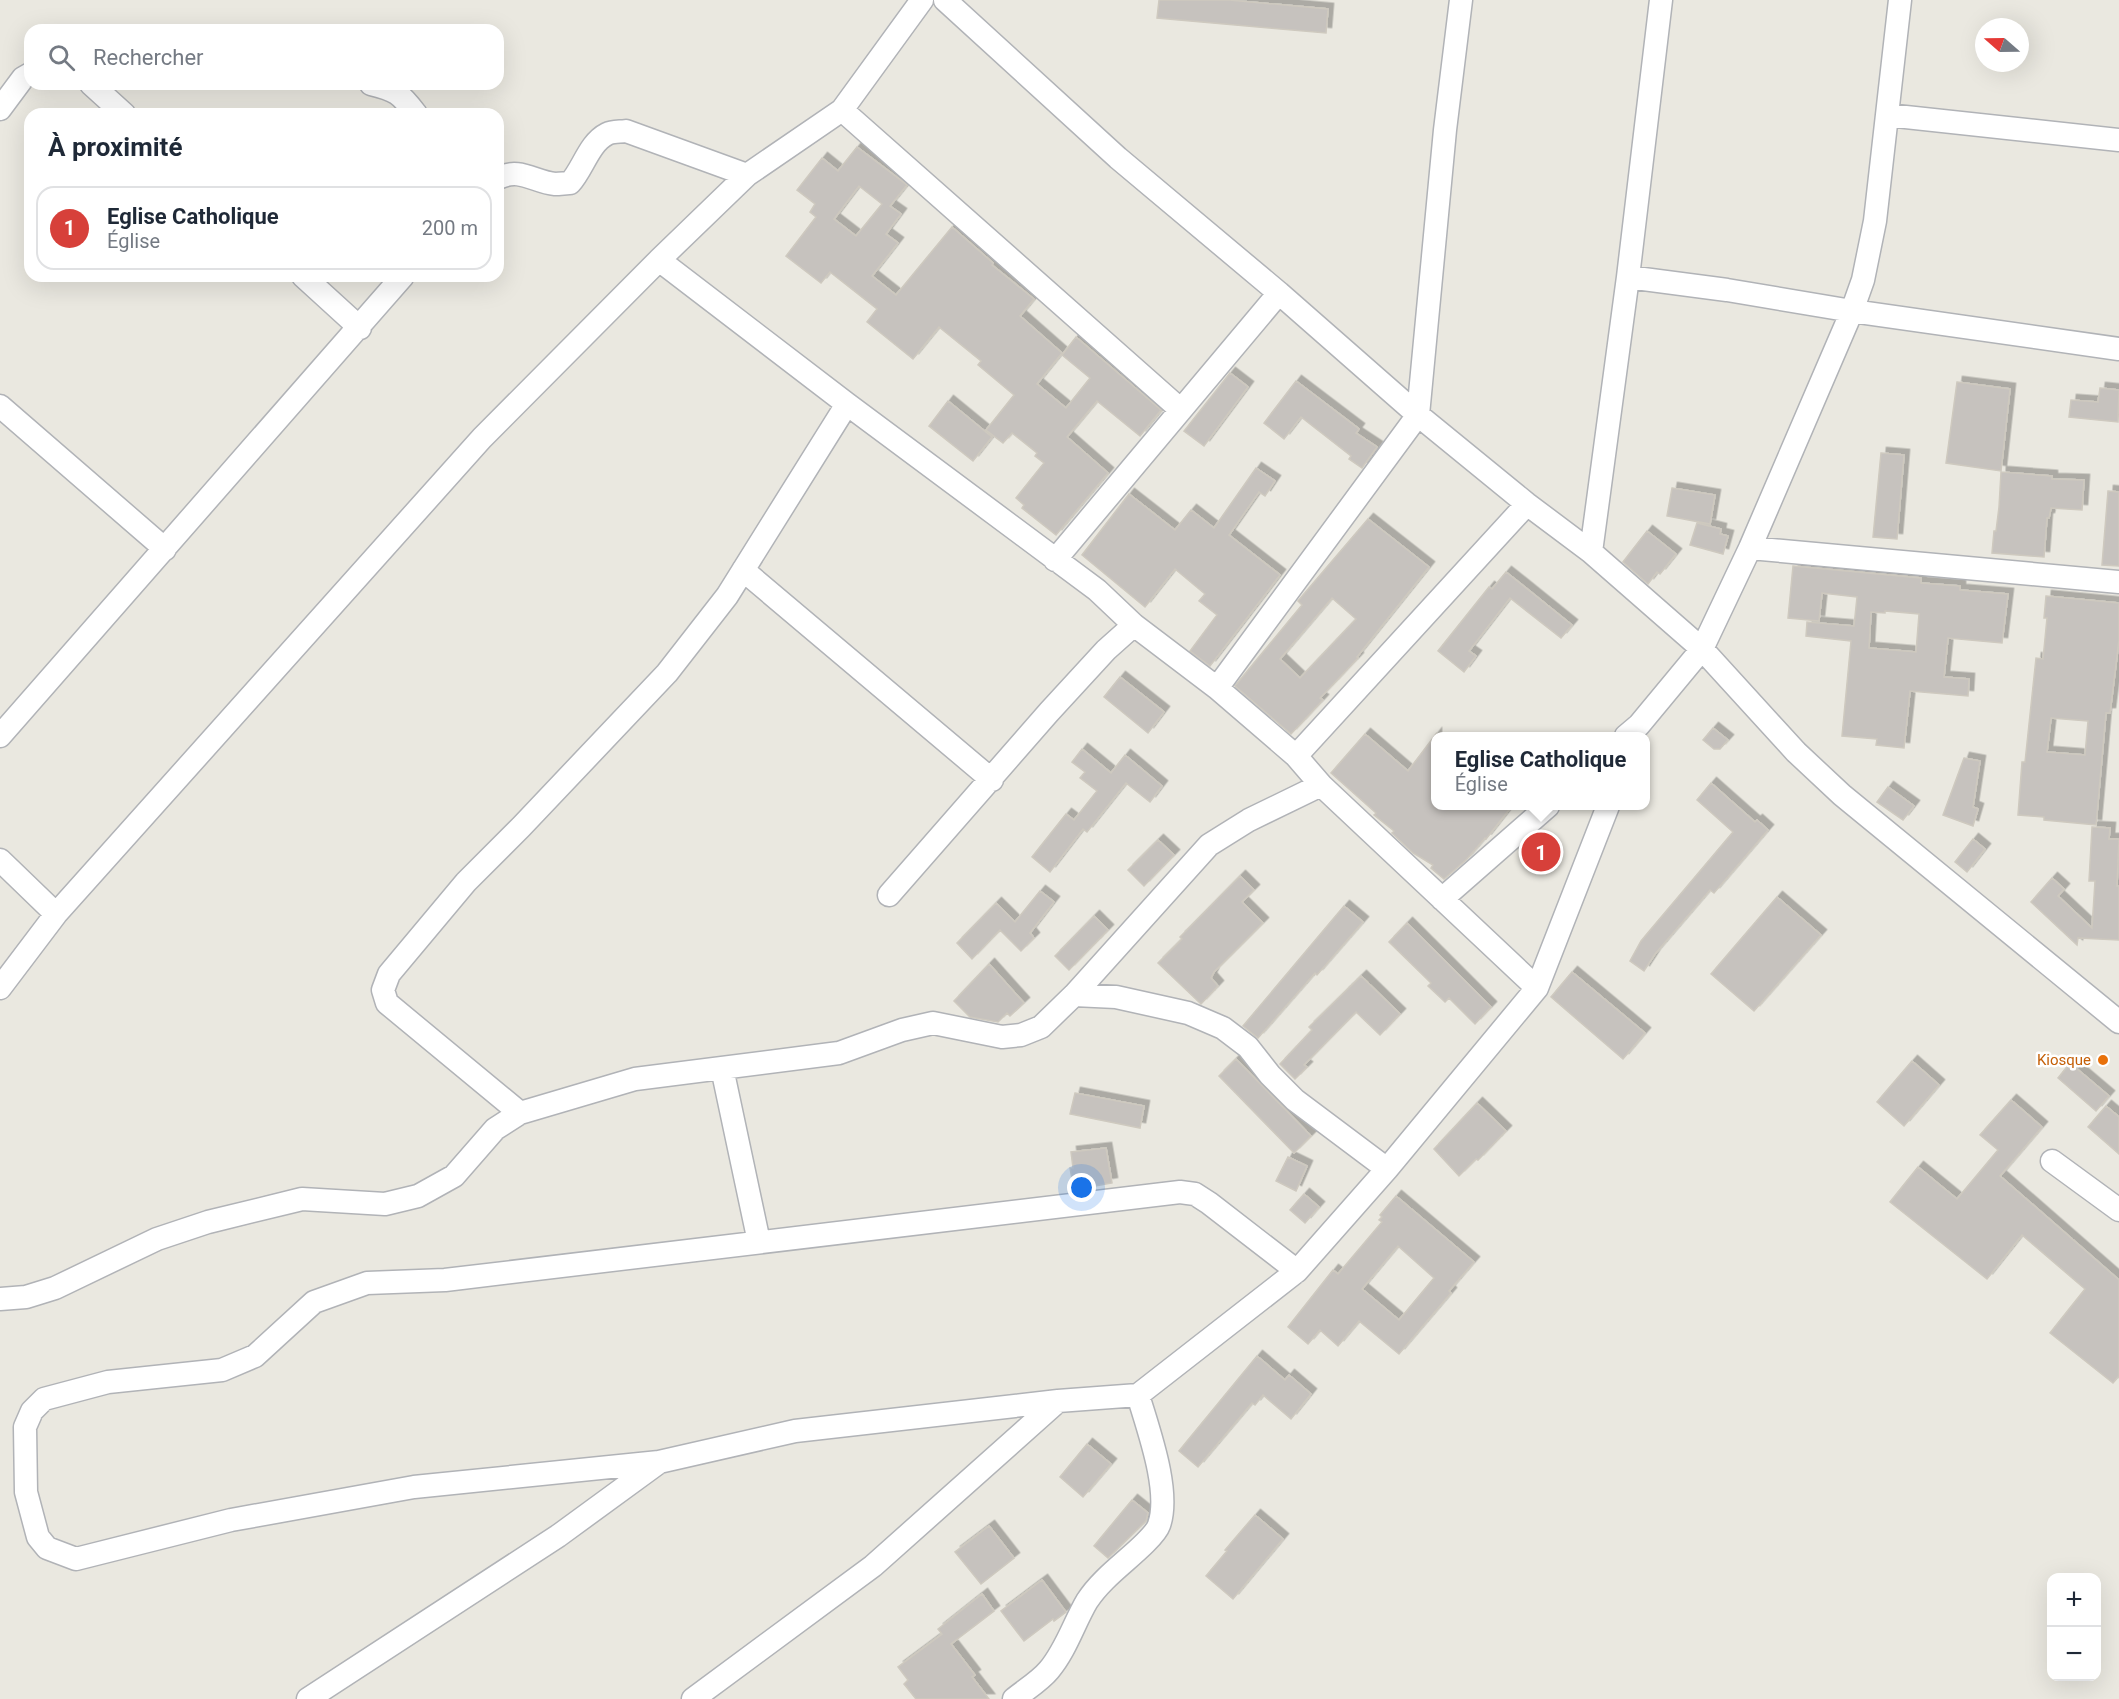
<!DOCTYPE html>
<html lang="fr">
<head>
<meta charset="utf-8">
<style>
	body { margin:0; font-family:Roboto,sans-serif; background:#f6f6f7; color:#1f2937 }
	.controls { position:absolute; right:18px; bottom:18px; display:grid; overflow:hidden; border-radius:12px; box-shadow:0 6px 24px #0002 }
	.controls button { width:54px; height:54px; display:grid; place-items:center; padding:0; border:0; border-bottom:2px solid #e0e1e3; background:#fff; color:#1f2937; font:30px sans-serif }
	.compass { position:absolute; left:1975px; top:18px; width:54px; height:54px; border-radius:50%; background:#fff; box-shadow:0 6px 24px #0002; rotate:290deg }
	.you { position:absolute; left:1082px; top:1188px; width:21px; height:21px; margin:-15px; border:4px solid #fff; border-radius:50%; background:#1a73e8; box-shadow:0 0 0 9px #1a73e833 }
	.badge { display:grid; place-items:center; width:39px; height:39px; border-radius:50%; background:#d7403a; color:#fff; font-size:20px; font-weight:700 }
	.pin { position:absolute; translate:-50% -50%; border:3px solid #fff; box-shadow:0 2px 6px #0006 }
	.popup { position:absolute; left:1431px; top:732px; width:219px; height:78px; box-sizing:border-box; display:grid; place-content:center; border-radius:12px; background:#fff; filter:drop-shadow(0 2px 4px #0005); font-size:20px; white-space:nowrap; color:#747a83 }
	.popup b { font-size:22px; color:#1f2937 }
	.popup::after { content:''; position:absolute; left:50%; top:100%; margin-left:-12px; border:12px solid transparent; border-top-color:#fff }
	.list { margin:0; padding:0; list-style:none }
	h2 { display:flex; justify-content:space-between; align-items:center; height:78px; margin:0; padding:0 24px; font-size:26px }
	h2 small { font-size:20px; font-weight:400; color:#747a83 }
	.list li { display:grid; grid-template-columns:39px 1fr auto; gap:18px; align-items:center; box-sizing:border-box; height:84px; margin:0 12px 12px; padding:0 12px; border:2px solid #e0e1e3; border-radius:18px }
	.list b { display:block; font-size:22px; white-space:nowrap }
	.list p { margin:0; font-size:20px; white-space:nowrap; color:#747a83 }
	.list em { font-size:20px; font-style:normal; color:#747a83 }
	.icon { flex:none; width:33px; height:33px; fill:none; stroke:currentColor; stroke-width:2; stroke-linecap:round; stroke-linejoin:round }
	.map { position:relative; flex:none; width:2119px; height:1699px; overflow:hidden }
	.search { position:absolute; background:#fff; box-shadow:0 6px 24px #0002; left:24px; top:24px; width:480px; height:66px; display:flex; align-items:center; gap:15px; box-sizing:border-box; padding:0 21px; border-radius:18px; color:#747a83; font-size:22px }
	.panel { position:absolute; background:#fff; box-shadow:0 6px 24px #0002; left:24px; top:108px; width:480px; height:174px; border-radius:18px }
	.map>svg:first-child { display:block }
</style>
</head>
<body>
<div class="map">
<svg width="2119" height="1699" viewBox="0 0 2119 1699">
	<defs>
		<filter id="shadow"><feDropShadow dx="5.5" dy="-5.5" stdDeviation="0" flood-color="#0004"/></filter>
	</defs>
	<rect width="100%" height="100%" fill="#eae8e0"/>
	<path fill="#c6c2be" stroke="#cec9bf" stroke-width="1.5" fill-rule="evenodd" filter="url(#shadow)" d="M1159,0H1229L1328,9L1326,33L1157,18Z
		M857,147L907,185L890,206L901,214L886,234L898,243L872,276L896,295L952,227L993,263L992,265L1034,299L1020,316L1062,353L1037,384L1066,408L1090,378L1062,355L1076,337L1161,410L1140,436L1097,401L1067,437L1108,473L1056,535L1022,508L1024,505L1016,498L1044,463L1035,456L1037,453L1012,433L1003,443L986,430L1014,395L978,365L981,361L939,327L913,359L867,322L877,309L830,272L821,283L786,256L816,217L810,212L815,204L797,190L822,158L838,171ZM859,186L882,204L856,236L834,219Z
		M1230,373L1248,387L1204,446L1184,431Z
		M1296,381L1359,429L1356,433L1377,447L1362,468L1349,459L1351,456L1301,417L1284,439L1264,423Z
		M1957,382L2010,389L2001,471L1946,463Z
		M2100,388L2119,390L2118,422L2069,417L2071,400L2098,402Z
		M948,401L992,437L973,461L929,426Z
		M1881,453L1904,455L1897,539L1873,537Z
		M1256,468L1275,481L1265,496L1259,492L1229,535L1280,575L1210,666L1190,651L1217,615L1199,601L1205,594L1175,569L1145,607L1082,555L1129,494L1175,530L1191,510L1214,528Z
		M2001,472L2052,476V479L2084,480L2082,510L2051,508L2049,518H2047L2044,557L1992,553L1994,531H1996L1999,507Z
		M1672,488L1715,495L1710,524L1667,516Z
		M2108,491L2119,492V566L2102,565Z
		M1368,519L1429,567L1357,657L1358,658L1320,698L1323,700L1291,734L1235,686L1302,605L1298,601ZM1332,598L1356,619L1300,678L1280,659Z
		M1697,523L1721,529L1720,534L1728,536L1723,554L1690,545Z
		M1647,531L1676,554L1660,574L1657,572L1648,584L1623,562Z
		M1793,566L1921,578V583L1960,586V590L2008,594L2002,643L1948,638L1944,677L1969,679L1968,696L1910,691L1904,748L1876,745L1877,739L1842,736L1851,641L1806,636L1807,622L1854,626L1857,597L1822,593L1819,621L1788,618ZM1885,611L1919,614L1916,652L1869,648L1871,612L1885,613Z
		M1506,572L1572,625L1561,638L1510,598L1469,651L1476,656L1464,672L1438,651L1489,587L1492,589Z
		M2046,596L2119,603V640L2110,713H2106L2096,825L2044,820V817L2018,815L2022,762H2025L2036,658L2043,659L2047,618H2044ZM2051,718L2088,721L2085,755L2047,752Z
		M1120,677L1164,712L1148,733L1104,697Z
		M1713,728L1728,740L1720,749H1714L1703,740Z
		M1365,734L1408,771L1436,734V806H1512L1486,839L1485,838L1466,860L1444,879L1431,868L1433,865L1413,853L1392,833L1394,831L1374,815L1376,813L1331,773Z
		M1082,749L1111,773L1125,755L1162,786L1150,802L1126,783L1087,832L1083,829L1050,872L1032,857L1066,814L1074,820L1097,791L1080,778L1085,772L1072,762Z
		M1964,758L1980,761L1973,807L1978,809L1973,826L1943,815Z
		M1711,783L1755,822L1757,820L1768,830L1714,893L1710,890L1655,954L1644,971L1630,961L1641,941L1733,832L1697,800Z
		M1888,787L1914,806L1903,820L1877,802Z
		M2092,827L2110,828L2109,839H2119L2117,886H2119V940L2078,938L2077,945L2031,902L2052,878L2064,889L2058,896L2092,928L2095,881H2089Z
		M1973,839L1985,849L1967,872L1955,862Z
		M1158,840L1174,855L1144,886L1128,870Z
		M1240,876L1254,890L1242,902L1263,923L1214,972L1211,978L1218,986L1201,1004L1158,963L1182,939L1180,937Z
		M1040,891L1054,902L1030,933L1034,938L1021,951L1000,930L972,959L957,943L996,903L1015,922Z
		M1777,897L1821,935L1754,1011L1711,974Z
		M1344,906L1363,922L1317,975L1315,973L1258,1038L1243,1026Z
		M1094,916L1108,930L1069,970L1055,956Z
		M1407,923L1491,1007L1475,1024L1449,998L1445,1002L1428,986L1431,983L1389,942Z
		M989,964L1024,1003L1010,1016L1007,1013L998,1022L970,1017L954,1001Z
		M1572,972L1645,1033L1623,1059L1551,997Z
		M1361,976L1400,1014L1380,1035L1356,1012L1304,1065L1307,1067L1295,1079L1280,1064L1312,1030L1309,1027Z
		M1236,1059L1311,1136L1294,1153L1219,1076Z
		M1912,1061L1939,1085L1904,1126L1877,1102Z
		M2070,1063L2109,1096L2096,1111L2058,1078Z
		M1075,1093L1144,1106L1140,1128L1070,1114Z
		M2011,1100L2042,1127L2000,1176L2119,1280V1376L2113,1383L2050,1333L2085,1289L2022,1235L1987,1279L1890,1202L1918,1167L1957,1199L1998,1150L1980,1135Z
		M1477,1103L1506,1131L1478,1160L1476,1159L1459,1176L1434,1149Z
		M2106,1106L2119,1117V1154L2088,1127Z
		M1106,1148L1112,1183L1074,1190L1070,1168H1073L1071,1152Z
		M1288,1157L1307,1166L1296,1191L1276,1181Z
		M1304,1194L1319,1207L1305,1223L1290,1210Z
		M1396,1196L1474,1262L1449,1291L1451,1293L1399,1354L1359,1321L1338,1346L1320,1330L1308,1344L1288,1327L1333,1270L1338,1274L1382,1222L1379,1220L1382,1217L1380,1215ZM1398,1246L1434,1278L1399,1320L1362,1289Z
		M1257,1356L1285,1380L1289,1375L1311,1394L1291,1419L1263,1395L1255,1405L1252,1403L1198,1467L1179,1451Z
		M1087,1444L1111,1464L1083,1497L1060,1477Z
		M1132,1500L1148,1513L1146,1521L1108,1558L1094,1546Z
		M1255,1515L1283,1539L1233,1599L1206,1576L1227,1551L1225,1550Z
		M989,1526L1014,1558L981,1584L955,1552Z
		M1042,1580L1066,1612L1054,1621L1053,1619L1024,1641L1001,1611Z
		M982,1594L994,1611L951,1644L975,1675L972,1677L989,1699H916L904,1684L908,1680L898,1667L942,1634L938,1629Z"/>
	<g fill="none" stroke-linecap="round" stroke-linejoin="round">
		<g stroke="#b1b3b7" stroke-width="25">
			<path id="street" d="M922,0L842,110L747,175L659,260L847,404L1097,590L1134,625L1217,688L1296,756L1321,785L1537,988L1608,806
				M945,0L1118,158L1279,293L1418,415L1527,504L1591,552L1702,649L1796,752L1842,795L2119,1022
				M91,84L124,114
				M371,84C396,90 400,93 416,114
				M0,109L23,78L30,74
				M842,110L1181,410
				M1887,115L2119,140
				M498,178C520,167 534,182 555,184C560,184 566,183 570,183C583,169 589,143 607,134C613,131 620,132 626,131L747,175
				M303,276L360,328
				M1628,277L1727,290L1852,311L2119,349
				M0,406L165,549
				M1750,548L2119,582
				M1591,552L1628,277L1661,0
				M1055,560L1279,293
				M743,570L992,780
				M1217,688L1418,415L1445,130L1461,0
				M0,736L403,276
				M1626,736L1639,725L1702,649L1750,548L1852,311L1863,280L1875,221L1900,0
				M1296,756L1527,504
				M0,860L56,914
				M889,895L1049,712L1106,650L1134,625
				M1442,899L1548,806
				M0,988L56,914L482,438L659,260
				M1074,995L1116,997L1188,1013L1223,1028L1248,1047L1270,1075L1295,1100L1387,1169
				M722,1068L759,1242
				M520,1113L387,1003L383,990L389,974L466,882L521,827L667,673L727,596L847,404
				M2052,1161L2119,1210
				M1297,1271L1209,1203L1195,1194L1180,1192L445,1280L367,1283L314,1302L255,1356L222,1370L108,1382L44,1399L32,1411L25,1427L26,1492L38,1537L47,1548L76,1559L231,1520L414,1487L659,1462L795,1431L1058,1401L1138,1395L1297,1271L1387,1169L1537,988
				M0,1299L26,1297L55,1288L157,1239L208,1222L302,1199L385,1204L418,1196L454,1176L495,1129L520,1113L635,1079L839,1053L902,1030L933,1023L1002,1037L1021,1035L1041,1027L1074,995L1209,845L1249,820L1321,785
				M308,1699L558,1536L658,1463
				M693,1699L873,1566L1058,1401
				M1014,1699C1025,1690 1040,1681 1049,1670C1066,1650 1074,1623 1087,1601C1102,1578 1126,1562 1145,1543C1150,1538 1157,1531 1159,1525C1171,1491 1148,1429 1138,1395"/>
		</g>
		<use href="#street" stroke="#fff" stroke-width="22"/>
	</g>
	<circle fill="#e8710a" stroke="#fff" stroke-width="2" cx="2103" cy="1060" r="6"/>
	<g text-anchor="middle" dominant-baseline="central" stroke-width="5" stroke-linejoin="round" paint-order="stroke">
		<g font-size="15" fill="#c56008" stroke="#fff" text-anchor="end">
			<text x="2091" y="1060">Kiosque</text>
		</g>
	</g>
</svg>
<div class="controls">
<button>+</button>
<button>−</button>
</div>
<svg class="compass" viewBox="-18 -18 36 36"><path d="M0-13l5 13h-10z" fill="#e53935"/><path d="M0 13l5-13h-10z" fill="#747a83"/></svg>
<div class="you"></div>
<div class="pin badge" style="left:1541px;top:852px">1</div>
<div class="popup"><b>Eglise Catholique</b>Église</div>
<div class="search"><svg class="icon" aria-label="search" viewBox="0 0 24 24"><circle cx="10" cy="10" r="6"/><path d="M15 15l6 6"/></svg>Rechercher</div>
<section class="panel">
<h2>À proximité<small></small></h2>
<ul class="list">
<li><span class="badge">1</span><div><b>Eglise Catholique</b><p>Église</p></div><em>200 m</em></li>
</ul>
</section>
</div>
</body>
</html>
